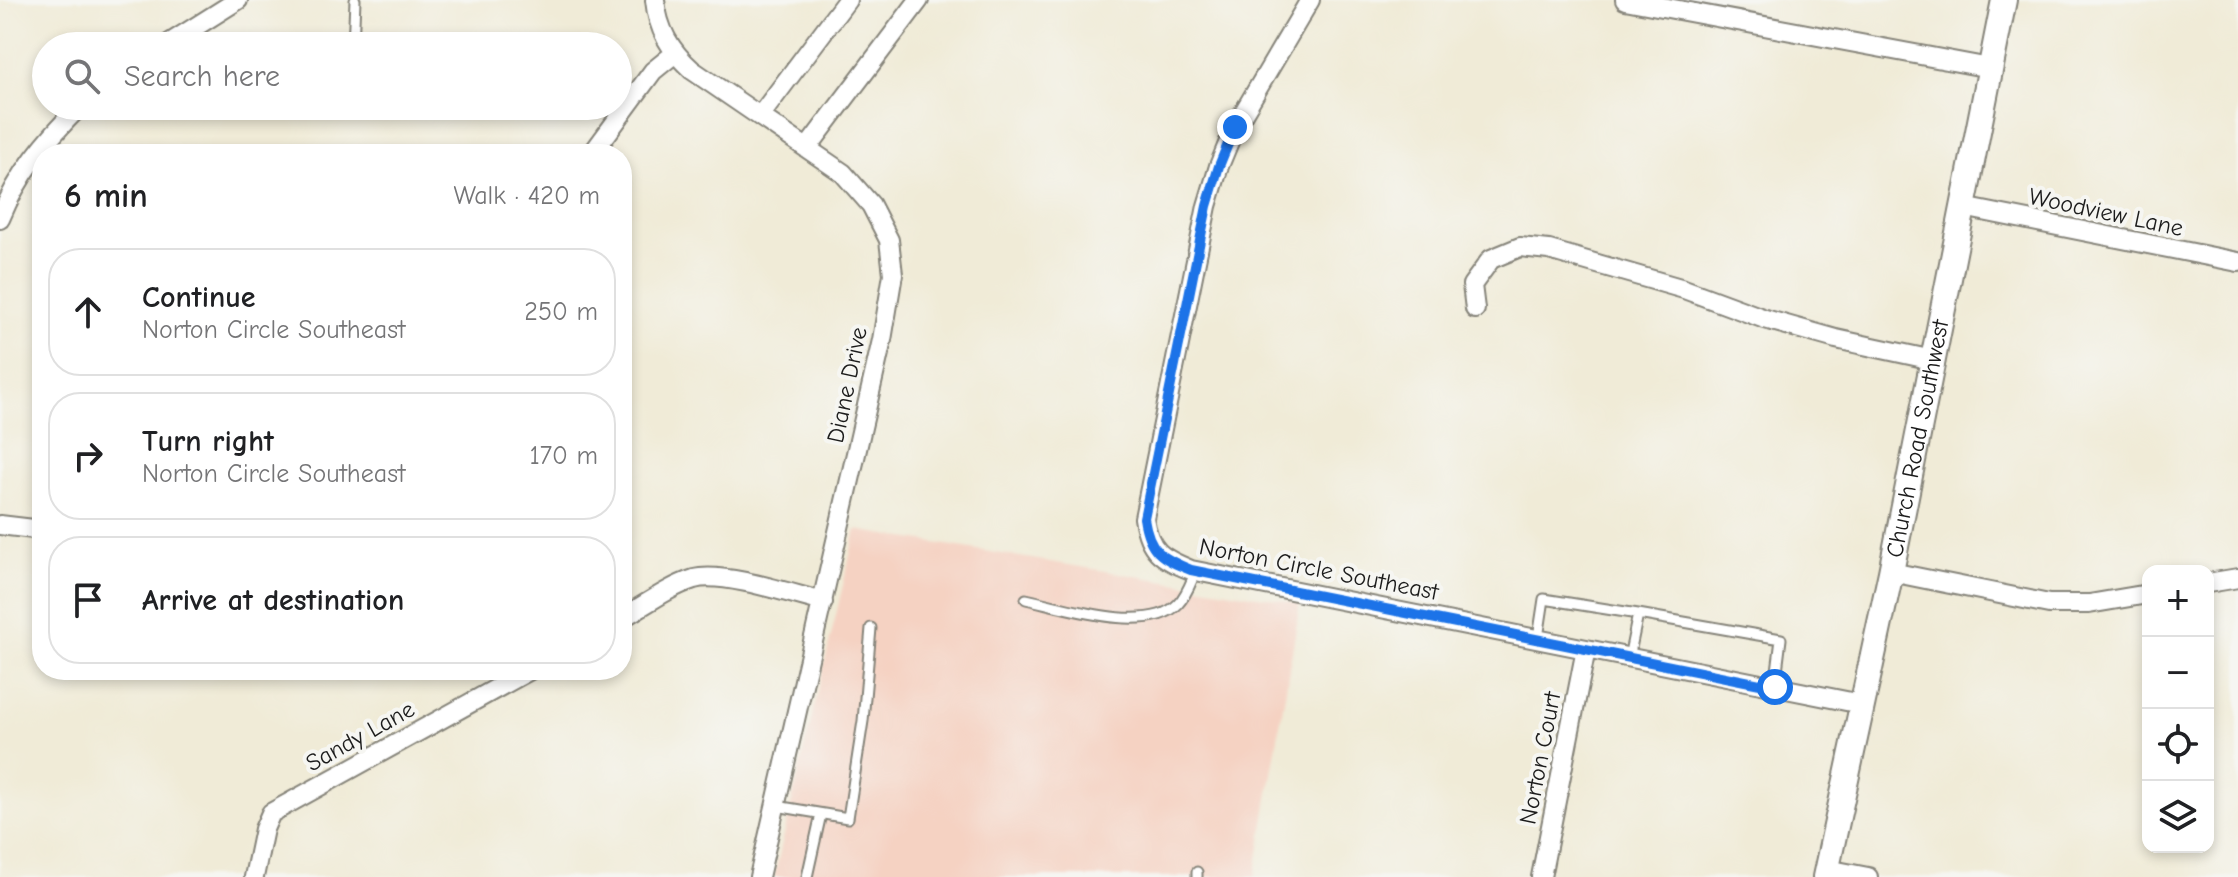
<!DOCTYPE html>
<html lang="en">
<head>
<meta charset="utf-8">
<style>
	body { margin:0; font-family:"Comic Neue",sans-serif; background:#f6f6f6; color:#202124 }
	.controls { position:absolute; right:24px; bottom:24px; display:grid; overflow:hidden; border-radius:16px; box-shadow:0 4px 12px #0003 }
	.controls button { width:72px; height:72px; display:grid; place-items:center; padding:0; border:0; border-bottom:2px solid #e0e0e0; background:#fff; color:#202124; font:40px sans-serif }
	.stop { position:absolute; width:24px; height:24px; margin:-18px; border:6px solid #1a73e8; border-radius:50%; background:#fff }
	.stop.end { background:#1a73e8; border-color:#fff; box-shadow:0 2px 8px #0008 }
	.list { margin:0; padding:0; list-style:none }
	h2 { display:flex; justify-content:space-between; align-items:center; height:104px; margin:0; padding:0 32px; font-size:34px }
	h2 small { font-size:26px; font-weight:400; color:#757577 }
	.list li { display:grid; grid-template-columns:52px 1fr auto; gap:24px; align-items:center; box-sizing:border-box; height:128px; margin:0 16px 16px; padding:0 16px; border:2px solid #e0e0e0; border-radius:32px }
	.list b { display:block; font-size:30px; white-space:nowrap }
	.list p { margin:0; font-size:26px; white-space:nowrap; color:#757577 }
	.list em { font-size:26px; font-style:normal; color:#757577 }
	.icon { flex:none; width:44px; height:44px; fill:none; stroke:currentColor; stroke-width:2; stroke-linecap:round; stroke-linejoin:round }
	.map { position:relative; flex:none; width:2238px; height:877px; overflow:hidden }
	.search { position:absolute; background:#fff; box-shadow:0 4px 12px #0003; left:32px; top:32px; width:600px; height:88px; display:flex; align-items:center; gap:20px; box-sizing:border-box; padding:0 28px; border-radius:44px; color:#757577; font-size:30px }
	.panel { position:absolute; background:#fff; box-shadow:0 4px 12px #0003; left:32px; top:144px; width:600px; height:536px; border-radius:32px }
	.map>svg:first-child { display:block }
</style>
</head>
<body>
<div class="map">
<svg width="2238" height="877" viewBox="0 0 2238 877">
	<rect width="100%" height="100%" fill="#f6f6f2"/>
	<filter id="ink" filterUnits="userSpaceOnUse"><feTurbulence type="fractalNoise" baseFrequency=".0125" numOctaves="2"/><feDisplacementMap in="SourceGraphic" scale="16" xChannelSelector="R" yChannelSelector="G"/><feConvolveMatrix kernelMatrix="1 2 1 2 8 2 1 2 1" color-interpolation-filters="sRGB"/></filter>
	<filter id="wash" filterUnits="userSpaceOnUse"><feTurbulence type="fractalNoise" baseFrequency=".006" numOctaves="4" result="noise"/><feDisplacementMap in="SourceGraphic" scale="32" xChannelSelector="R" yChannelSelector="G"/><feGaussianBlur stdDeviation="1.8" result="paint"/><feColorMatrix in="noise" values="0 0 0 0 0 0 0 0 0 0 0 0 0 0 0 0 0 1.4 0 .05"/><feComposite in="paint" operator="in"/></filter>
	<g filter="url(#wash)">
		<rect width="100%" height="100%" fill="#f0ebd7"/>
		<path fill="#f5d2c2" d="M856,530L1300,603L1255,877H774Z"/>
	</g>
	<g filter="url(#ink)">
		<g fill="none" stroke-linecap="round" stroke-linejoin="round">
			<g stroke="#86847a" stroke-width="13">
				<path id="lane" d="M353,46L355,0
					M334,111L336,106
					M1026,599C1063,607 1148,635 1178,604C1187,595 1191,582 1196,571
					M1538,638L1544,599L1638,614
					M1629,658L1638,614L1781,639L1775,687
					M776,806L848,818L863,721L871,628
					M1197,872V877
					M807,877L821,814"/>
			</g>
			<g stroke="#86847a" stroke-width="22">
				<path id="street" d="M655,0C658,30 670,50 692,70L843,173L871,205L889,240L893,274L882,340L759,877
					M1310,0L1235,127L1219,166L1207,206L1144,518C1149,551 1161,558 1191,570L1861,704
					M1625,0L1990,68
					M165,46L238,0
					M760,116L847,0
					M808,147L919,0
					M592,154L653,71L674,54
					M1963,207L2238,262
					M0,219C18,174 46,140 80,106
					M1475,309L1472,285L1491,259L1520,247L1549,250L1684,289L1765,319L1836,339L1933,360
					M0,525L42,530
					M1891,572L2049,604H2089L2148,594
					M2208,583L2238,578
					M622,618C645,605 669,587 694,579C722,571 792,594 823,602
					M1827,869L1868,877
					M254,877L264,829L271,813L530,670
					M1541,877L1586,649"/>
			</g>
			<g stroke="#86847a" stroke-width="28">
				<g id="secondary">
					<path id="s1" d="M1825,877L1891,572L2004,0"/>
				</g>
			</g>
			<use href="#lane" stroke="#fff" stroke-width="9"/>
			<use href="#street" stroke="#fff" stroke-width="18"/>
			<use href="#secondary" stroke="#fff" stroke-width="24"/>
		</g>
	</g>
	<g fill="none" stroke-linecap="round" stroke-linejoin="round" filter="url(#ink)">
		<path stroke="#1a73e8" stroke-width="10" d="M1235,127L1219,166L1207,206L1144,518C1149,551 1161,558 1191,570L1775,687"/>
	</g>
	<g text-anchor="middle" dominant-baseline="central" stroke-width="8" stroke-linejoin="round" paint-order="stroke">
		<g font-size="24" fill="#1c1c1c" stroke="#f6f6f2">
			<text transform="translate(2106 212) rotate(12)">Woodview Lane</text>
			<text transform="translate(847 385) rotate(-78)">Diane Drive</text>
			<text stroke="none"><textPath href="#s1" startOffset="448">Church Road Southwest</textPath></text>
			<text transform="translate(1319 569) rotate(11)">Norton Circle Southeast</text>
			<text transform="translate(360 736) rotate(-29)">Sandy Lane</text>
			<text transform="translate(1540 758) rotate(-79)">Norton Court</text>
		</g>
	</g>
</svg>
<div class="controls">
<button>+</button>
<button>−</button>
<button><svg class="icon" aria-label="locate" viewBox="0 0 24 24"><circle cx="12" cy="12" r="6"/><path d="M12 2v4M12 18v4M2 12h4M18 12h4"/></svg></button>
<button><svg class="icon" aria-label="layers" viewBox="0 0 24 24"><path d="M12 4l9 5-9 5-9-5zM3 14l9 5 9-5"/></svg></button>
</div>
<div class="stop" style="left:1775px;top:687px"></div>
<div class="stop end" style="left:1235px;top:127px"></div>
<div class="search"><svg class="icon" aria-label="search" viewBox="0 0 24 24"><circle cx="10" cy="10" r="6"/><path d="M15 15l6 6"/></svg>Search here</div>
<section class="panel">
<h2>6 min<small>Walk · 420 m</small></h2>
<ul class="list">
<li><svg class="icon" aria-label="ahead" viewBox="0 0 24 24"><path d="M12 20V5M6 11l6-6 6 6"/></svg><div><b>Continue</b><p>Norton Circle Southeast</p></div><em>250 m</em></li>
<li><svg class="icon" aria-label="right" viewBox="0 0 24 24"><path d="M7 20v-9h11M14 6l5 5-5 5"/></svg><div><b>Turn right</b><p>Norton Circle Southeast</p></div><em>170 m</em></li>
<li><svg class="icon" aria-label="arrive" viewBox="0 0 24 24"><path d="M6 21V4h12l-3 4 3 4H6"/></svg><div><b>Arrive at destination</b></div></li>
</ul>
</section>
</div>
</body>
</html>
